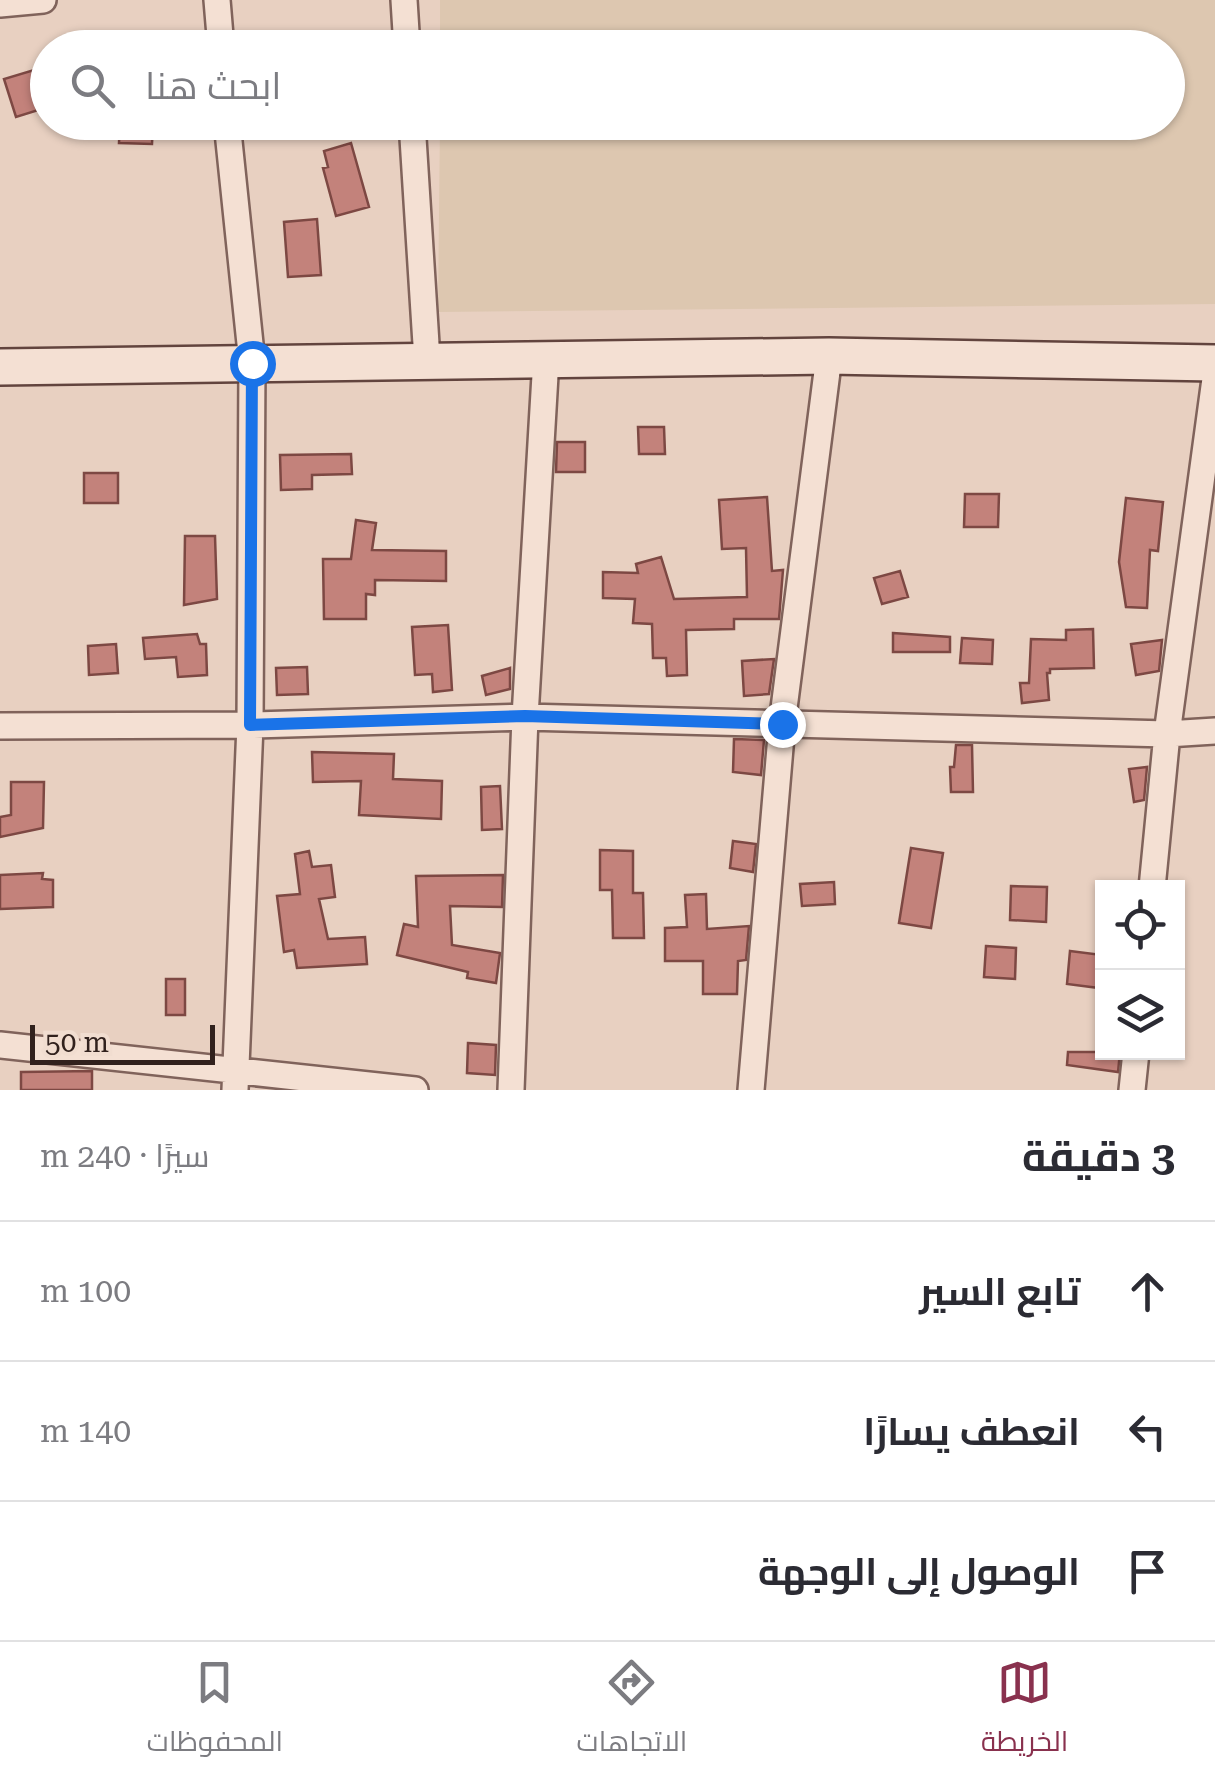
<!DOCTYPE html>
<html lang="ar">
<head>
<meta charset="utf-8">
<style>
	body { margin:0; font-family:"Roboto Serif",Cairo,serif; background:#f7f7f7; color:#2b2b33; direction:rtl }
	.controls { position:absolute; right:30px; bottom:30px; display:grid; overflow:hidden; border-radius:0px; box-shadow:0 2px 8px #0004 }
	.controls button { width:90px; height:90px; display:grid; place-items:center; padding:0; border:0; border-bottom:2px solid #e1e1e2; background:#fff; color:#2b2b33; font:50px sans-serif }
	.scale { position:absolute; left:30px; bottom:25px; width:185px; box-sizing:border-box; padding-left:10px; border:5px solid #31211d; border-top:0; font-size:28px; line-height:35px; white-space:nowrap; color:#31211d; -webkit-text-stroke:8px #f1ddd0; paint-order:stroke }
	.stop { position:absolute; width:30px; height:30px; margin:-22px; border:8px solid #1a73e8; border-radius:50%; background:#fff }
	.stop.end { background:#1a73e8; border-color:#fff; box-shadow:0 2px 10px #0008 }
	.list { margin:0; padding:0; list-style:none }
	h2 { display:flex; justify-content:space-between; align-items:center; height:130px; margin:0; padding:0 40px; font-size:42px }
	h2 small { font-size:32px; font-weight:400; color:#7c7c81 }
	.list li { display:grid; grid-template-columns:65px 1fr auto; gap:30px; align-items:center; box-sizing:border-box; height:140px; padding:0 40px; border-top:2px solid #e1e1e2 }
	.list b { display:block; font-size:38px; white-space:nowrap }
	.list em { font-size:32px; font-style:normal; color:#7c7c81 }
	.icon { flex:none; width:55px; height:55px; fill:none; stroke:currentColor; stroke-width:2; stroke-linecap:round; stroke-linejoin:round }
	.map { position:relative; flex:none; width:1215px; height:1090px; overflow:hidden; direction:ltr }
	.search { position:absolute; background:#fff; box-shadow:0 2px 8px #0004; left:30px; right:30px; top:30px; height:110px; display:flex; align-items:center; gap:25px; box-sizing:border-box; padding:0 35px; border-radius:55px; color:#7c7c81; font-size:38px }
	.sheet { height:550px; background:#fff }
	nav { display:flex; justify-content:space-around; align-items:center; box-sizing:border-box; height:140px; border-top:2px solid #e1e1e2; background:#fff; font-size:28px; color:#7c7c81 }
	nav a { display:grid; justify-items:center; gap:5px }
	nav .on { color:#89314e }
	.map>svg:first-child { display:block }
</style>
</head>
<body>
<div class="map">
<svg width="1215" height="1090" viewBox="0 0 1215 1090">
	<rect width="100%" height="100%" fill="#e8d0c1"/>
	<path fill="#ddc7b0" d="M440,0H1215V304L438,312L440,123L1168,122V48L440,47Z"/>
	<path fill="#c3827b" stroke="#7d4843" stroke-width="2.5" d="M34,70L45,108L16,117L4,79Z
		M120,122H153L152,144L119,143Z
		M351,143L369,207L336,216L323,168L328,167L324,151Z
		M317,219L321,275L288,277L284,222Z
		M638,427H664L665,454H639Z
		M557,442H585V472H556Z
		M351,454L352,474L312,475V489L281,490L280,455Z
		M84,473H118V503H84Z
		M965,494H999L998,527H964Z
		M767,497L772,571L783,570L779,619H734V629L686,630L687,675L667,676L666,658H653L652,624L633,623L635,599L603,598V572L638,573L636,564L661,557L674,599L747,597L746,548L722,549L719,500Z
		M1126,498L1163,502L1158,551L1150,550L1147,608L1126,607L1119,562Z
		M356,520L376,523L372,550L446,551V581L375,580V595L366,594V619H324L323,559H351Z
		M185,536H215L217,599L184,605Z
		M900,571L908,597L882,604L874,578Z
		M448,625L452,690L433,692L432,674L415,675L412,627Z
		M1093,629L1094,668L1050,669V673H1047L1049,700L1022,703L1020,683H1029L1031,639L1066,640V630Z
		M893,633L950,637V652H893Z
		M197,634L200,644H206L207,675L178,677L176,657L145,659L143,638Z
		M962,638L993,640L992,664L960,663Z
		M1162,640L1159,671L1136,675L1131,644Z
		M116,644L118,673L89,675L88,646Z
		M774,659L769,694L744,696L742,661Z
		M307,667L308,694L277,695L276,668Z
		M510,668V689L486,695L482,676Z
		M734,739L764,740L761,775L733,772Z
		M956,745H972L973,792H951L950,767H954Z
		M312,752L394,754L393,779L442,781L441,819L359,815L361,781L313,782Z
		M1147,767L1144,800L1134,802L1129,769Z
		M11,782H44L43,828L0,837V817L11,815Z
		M500,786L502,829L482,830L481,787Z
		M733,841L756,844L753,872L730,868Z
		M911,848L943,853L931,928L899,923Z
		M600,850L633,851V893H643L644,938H613L612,890H600Z
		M309,851L312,867L331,865L335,897L319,899L328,939L365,937L367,964L297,968L294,950L284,952L277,896L300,894L295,854Z
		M43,873L42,879L53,880V907L0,909V875Z
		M503,875L502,907L450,906L452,945L500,953L496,983L467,978L468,972L397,955L404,924L418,927L416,876Z
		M834,882L835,904L802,906L800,884Z
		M1011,886L1047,887L1046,922L1010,920Z
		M706,894L707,929L749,926L746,960L738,961L737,994H703V961H665V928L687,927L685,895Z
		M986,946L1016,948L1015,979L984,977Z
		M1070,951L1102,955L1099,988L1067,984Z
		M166,979H185V1015H166Z
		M468,1043L496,1045L495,1075L467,1073Z
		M1068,1052H1120L1118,1072L1067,1065Z
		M92,1071V1090H21V1072Z"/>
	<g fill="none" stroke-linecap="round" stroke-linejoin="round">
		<g stroke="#80635b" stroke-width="30">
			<path id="street" d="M217,0L221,48
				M404,0L407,48
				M0,4L43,0
				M227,122L252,363L250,725L235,1090
				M412,122L427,360
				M0,726L250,725L525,717L1167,734L1215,731
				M1152,888L1167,734L1215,379
				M0,1045L415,1090
				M511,1090L525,717L546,358
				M751,1090L782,724L829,356
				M1132,1090L1136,1052"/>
		</g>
		<g stroke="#62443e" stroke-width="40">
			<path id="secondary" d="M0,367L829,356L1215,363"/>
		</g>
		<use href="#street" stroke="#f4e0d3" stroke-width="25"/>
		<use href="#secondary" stroke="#f4e0d3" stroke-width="35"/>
	</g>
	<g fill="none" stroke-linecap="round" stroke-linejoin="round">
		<path stroke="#1a73e8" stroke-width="12" d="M252,363L250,725L525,716L782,724"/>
	</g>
</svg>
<div class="controls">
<button><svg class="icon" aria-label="locate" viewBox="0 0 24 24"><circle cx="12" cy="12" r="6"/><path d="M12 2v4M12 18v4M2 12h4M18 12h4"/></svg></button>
<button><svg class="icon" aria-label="layers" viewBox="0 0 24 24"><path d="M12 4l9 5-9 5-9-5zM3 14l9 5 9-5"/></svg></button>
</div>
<div class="scale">50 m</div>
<div class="stop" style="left:252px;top:363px"></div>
<div class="stop end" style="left:782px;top:724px"></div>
<div class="search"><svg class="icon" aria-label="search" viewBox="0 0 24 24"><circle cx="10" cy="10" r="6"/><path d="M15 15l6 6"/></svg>ابحث هنا</div>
</div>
<section class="sheet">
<h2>3 دقيقة<small>سيرًا · 240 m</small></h2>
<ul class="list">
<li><svg class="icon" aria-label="ahead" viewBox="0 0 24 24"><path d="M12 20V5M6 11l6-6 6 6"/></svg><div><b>تابع السير</b></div><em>100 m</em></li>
<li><svg class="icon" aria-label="left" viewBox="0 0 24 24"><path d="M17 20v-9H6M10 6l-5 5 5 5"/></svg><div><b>انعطف يسارًا</b></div><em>140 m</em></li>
<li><svg class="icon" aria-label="arrive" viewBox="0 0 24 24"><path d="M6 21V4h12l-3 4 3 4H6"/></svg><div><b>الوصول إلى الوجهة</b></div></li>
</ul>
</section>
<nav>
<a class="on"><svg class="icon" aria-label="map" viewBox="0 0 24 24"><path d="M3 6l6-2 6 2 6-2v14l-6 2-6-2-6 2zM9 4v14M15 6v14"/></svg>الخريطة</a>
<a><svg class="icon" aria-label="directions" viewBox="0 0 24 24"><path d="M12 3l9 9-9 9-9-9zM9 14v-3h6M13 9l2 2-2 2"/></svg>الاتجاهات</a>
<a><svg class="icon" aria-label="saved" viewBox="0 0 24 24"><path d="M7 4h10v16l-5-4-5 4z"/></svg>المحفوظات</a>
</nav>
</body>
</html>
